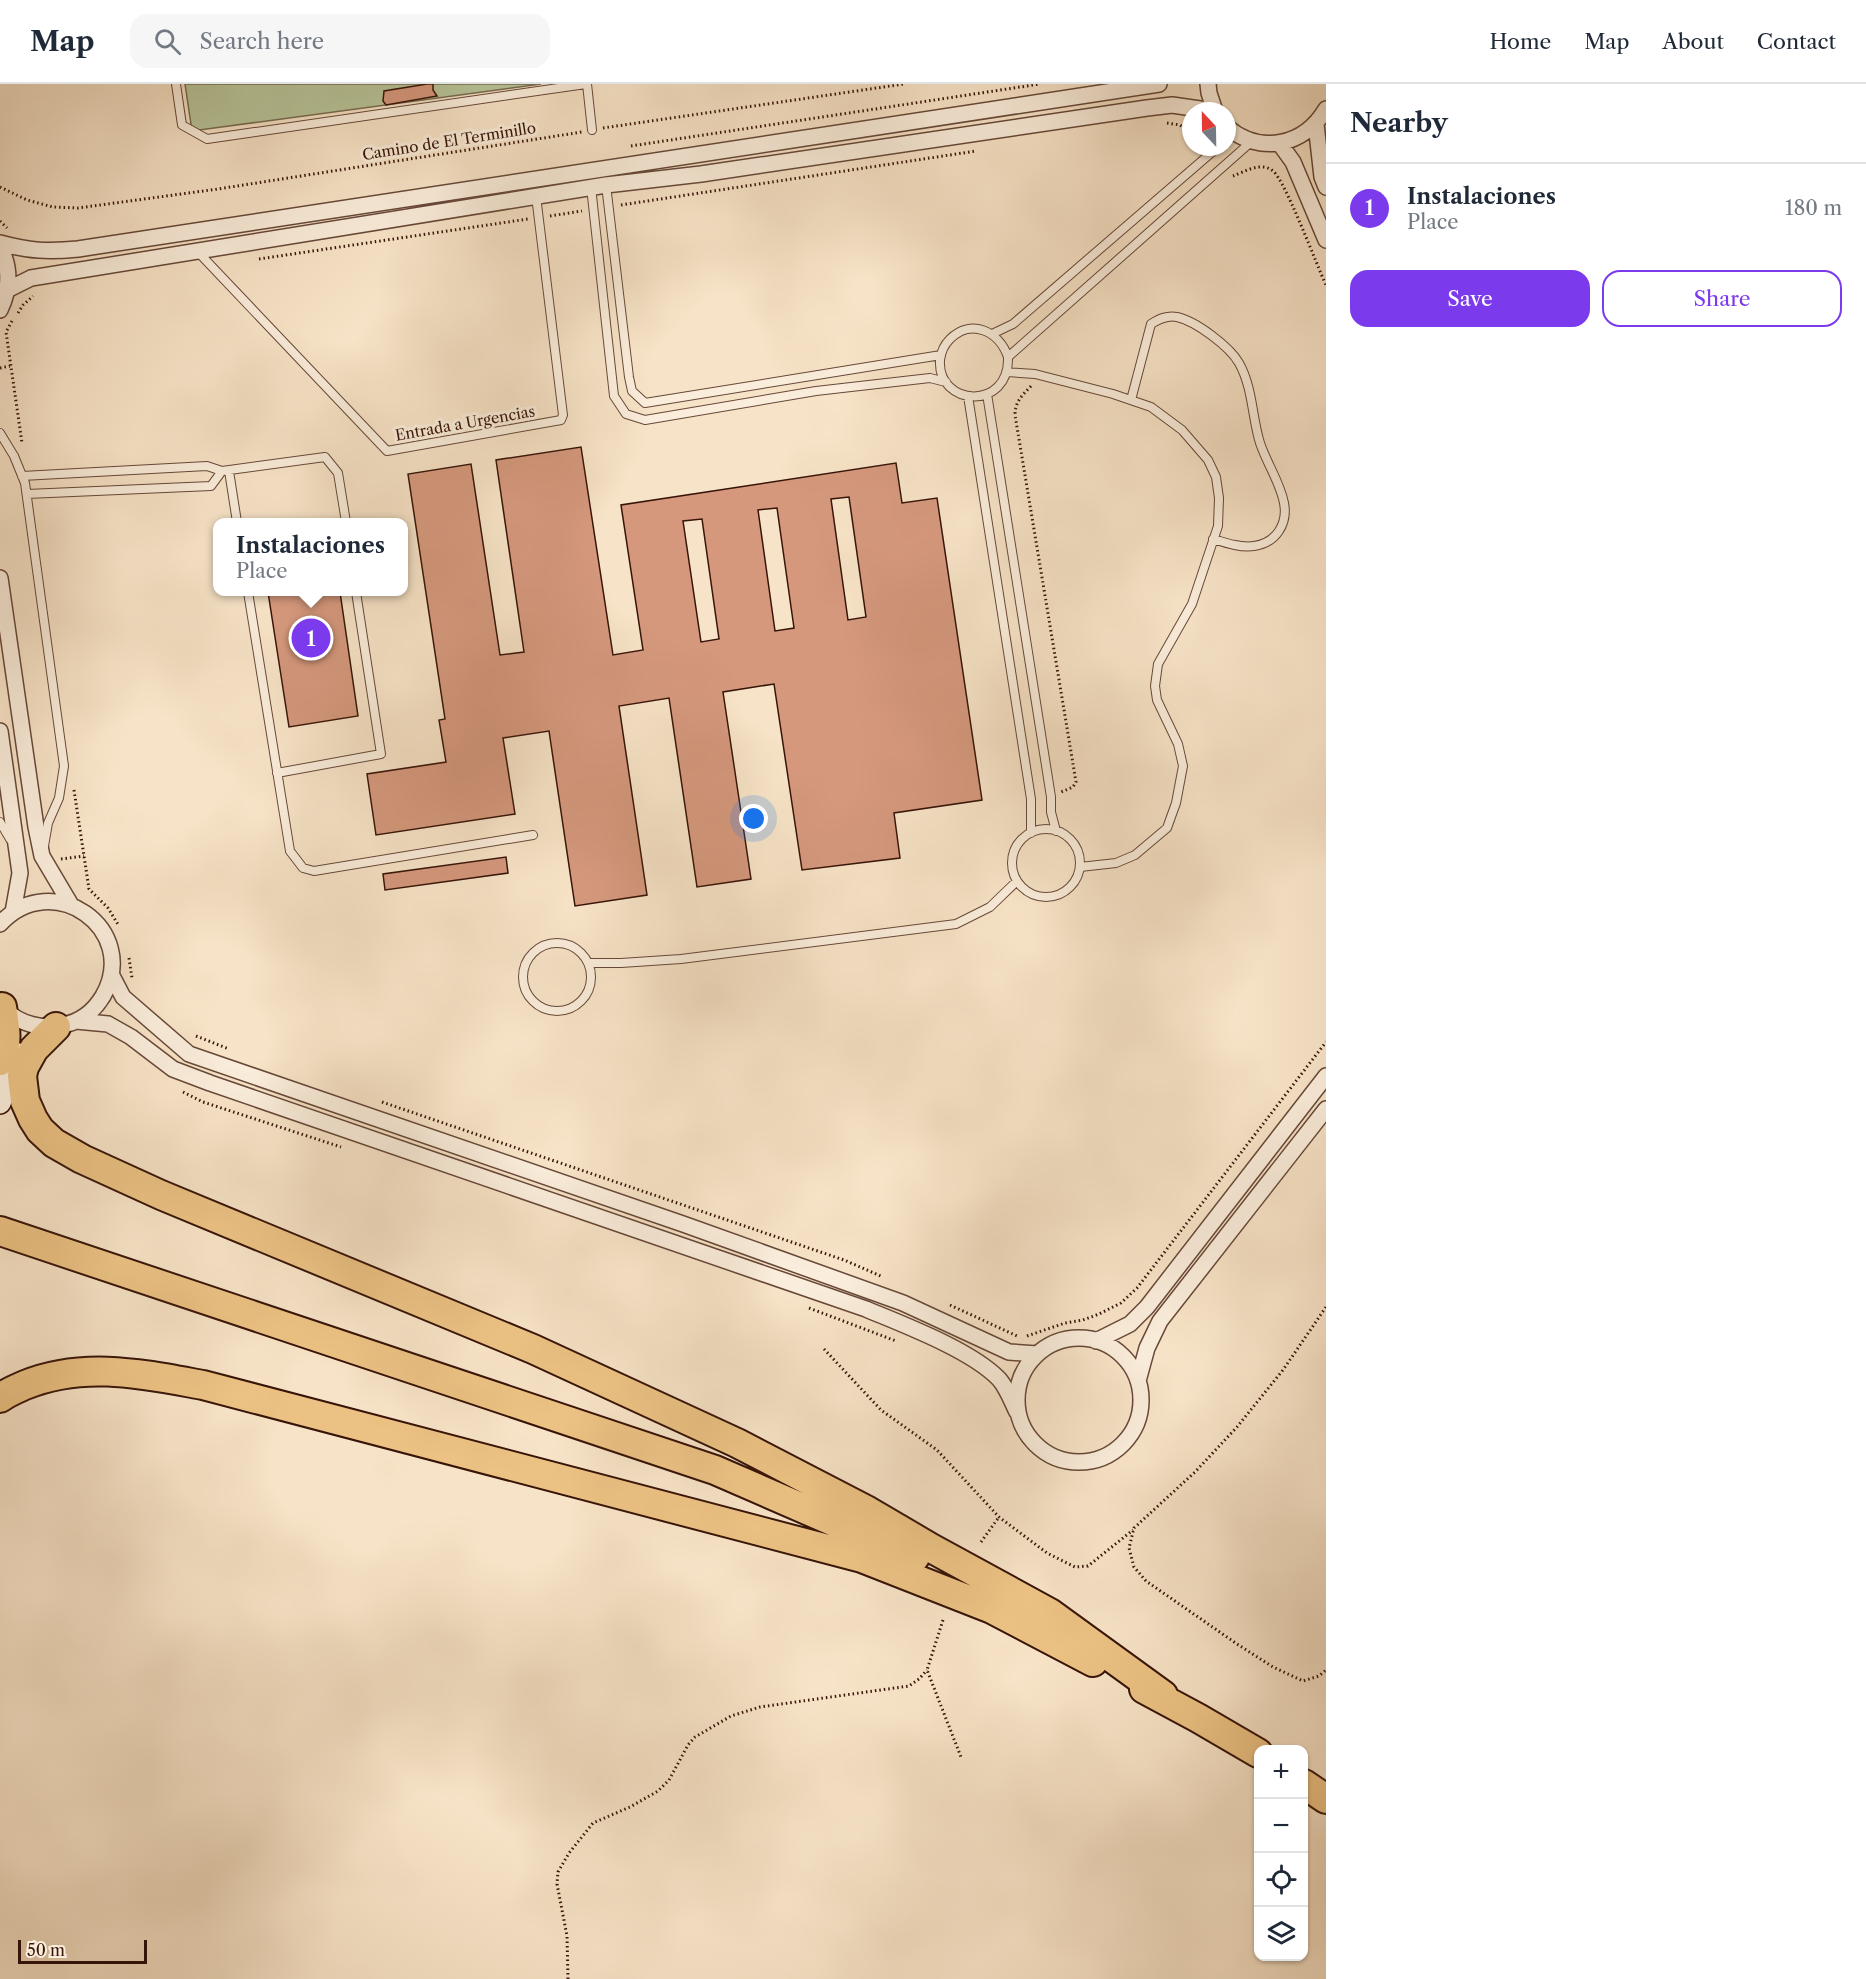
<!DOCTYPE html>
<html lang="en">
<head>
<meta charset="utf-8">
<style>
	body { margin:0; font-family:"Libre Caslon Text",serif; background:#f6f6f7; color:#1f2937 }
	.controls { position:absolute; right:18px; bottom:18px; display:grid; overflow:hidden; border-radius:12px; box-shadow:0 2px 4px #0004 }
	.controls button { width:54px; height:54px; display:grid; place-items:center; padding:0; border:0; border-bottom:2px solid #e0e1e3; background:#fff; color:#1f2937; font:30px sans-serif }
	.compass { position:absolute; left:1182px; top:18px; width:54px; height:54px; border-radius:50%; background:#fff; box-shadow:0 2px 4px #0004; rotate:338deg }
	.scale { position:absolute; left:18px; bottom:15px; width:129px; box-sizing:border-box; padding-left:6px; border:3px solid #371408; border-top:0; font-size:16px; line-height:21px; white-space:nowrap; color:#371408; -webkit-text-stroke:4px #faeddb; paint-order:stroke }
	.you { position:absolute; left:754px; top:735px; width:21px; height:21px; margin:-15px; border:4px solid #fff; border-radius:50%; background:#1a73e8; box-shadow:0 0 0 9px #1a73e833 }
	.badge { display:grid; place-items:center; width:39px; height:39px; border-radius:50%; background:#7c3aed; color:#fff; font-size:20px; font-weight:700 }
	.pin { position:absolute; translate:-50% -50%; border:3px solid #fff; box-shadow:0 2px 6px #0006 }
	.popup { position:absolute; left:213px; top:434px; width:195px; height:78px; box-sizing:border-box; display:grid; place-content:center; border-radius:12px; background:#fff; filter:drop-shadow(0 2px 4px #0005); font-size:20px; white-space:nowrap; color:#747a83 }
	.popup b { font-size:22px; color:#1f2937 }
	.popup::after { content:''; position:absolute; left:50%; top:100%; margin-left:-12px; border:12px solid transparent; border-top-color:#fff }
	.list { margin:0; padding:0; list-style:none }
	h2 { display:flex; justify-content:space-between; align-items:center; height:78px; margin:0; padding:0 24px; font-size:26px }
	h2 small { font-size:20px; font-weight:400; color:#747a83 }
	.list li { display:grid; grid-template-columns:39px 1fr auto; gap:18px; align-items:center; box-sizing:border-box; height:90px; padding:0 24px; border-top:2px solid #e0e1e3 }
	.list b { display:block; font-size:22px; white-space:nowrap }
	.list p { margin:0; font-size:20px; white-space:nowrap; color:#747a83 }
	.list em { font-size:20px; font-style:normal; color:#747a83 }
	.actions { display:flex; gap:12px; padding:18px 24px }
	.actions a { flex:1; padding:14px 0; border:2px solid #7c3aed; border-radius:18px; text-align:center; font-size:21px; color:#7c3aed }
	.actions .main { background:#7c3aed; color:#fff }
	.icon { flex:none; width:33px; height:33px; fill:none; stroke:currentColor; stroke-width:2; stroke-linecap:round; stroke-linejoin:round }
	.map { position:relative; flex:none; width:1326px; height:1895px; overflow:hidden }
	header { display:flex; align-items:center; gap:36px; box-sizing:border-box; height:84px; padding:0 30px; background:#fff; border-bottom:2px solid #e0e1e3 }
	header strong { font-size:28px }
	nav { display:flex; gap:33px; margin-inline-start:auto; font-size:21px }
	.search { width:420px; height:54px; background:#f6f6f7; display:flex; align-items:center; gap:15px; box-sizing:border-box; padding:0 21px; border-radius:18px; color:#747a83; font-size:22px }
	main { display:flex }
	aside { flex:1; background:#fff }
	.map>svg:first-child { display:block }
</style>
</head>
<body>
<header>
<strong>Map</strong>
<div class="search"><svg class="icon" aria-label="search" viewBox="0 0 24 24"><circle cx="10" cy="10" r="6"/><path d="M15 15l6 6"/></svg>Search here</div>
<nav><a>Home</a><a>Map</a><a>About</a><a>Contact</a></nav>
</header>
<main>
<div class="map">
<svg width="1326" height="1895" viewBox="0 0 1326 1895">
	<rect width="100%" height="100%" fill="#f7e3c7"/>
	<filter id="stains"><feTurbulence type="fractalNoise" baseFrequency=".00333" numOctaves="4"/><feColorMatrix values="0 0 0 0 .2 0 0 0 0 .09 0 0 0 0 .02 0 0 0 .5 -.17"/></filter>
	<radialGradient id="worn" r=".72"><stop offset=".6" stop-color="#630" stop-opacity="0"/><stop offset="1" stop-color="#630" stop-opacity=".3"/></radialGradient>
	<path fill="#b7c59a" stroke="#776c51" stroke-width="1.5" d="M185,0H541L192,47Z"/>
	<path fill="#d5987d" stroke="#371408" stroke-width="1.5" fill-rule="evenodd" d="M427,0H433V6L437,12L386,21L383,17L384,7Z
		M581,363L613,571L643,566L621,421L896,379L902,419L937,414L982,716L894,729L900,774L802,786L774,600L723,608L751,795L697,803L669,614L619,622L647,811L575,822L549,647L503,654L515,730L376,751L367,690L446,678L439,636L445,635L408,390L471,380L500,571L524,568L496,376ZM849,413L866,533L848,536L831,415ZM777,424L794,544L775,547L758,426ZM702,435L719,555L701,558L683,437Z
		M268,508H340L358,632L289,643Z
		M506,773L508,789L385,806L383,790Z"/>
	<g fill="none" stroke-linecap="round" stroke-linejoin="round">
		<g stroke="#674838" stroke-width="10">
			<path id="lane" d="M176,0L182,41L207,55L586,0
				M587,0L592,46
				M606,101L629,293L632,307L645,319L941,271
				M591,103L614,312L626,330L645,336L816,307L930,294L946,298
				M198,168L387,367L561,336L563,331L536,112
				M992,250L1013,240L1218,63
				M1008,273C999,247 971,234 950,255C944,261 941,268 940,276C937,323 1010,327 1008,273L1251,58
				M1007,288L1035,290L1113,310L1151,323L1182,346L1208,376L1216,393L1219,414L1218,442L1192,520L1158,580L1155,602L1157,616L1178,660L1183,682L1176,719L1167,744L1135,771L1116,779L1080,783
				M987,310L1051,713V728L1056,747
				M968,312L1031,715V749
				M1131,316L1151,240C1159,235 1167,231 1177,233C1196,237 1230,263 1239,279C1253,304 1252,334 1260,359C1267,380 1280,398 1284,419C1288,440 1276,459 1254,462C1241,464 1226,459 1213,455
				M0,349L14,372L25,399L64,682L59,714L48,739L44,762
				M222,387L325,373L338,389L346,438
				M229,387L237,438
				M22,392L207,382L222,387L211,402L27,410
				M248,508L290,767L303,784L314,787L533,751
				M277,689L381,670L356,508
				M0,738L10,755
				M1012 779a34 34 0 1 1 68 0a34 34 0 1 1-68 0Z
				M523 893a34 34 0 1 1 68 0a34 34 0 1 1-68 0Z
				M588,879H621L681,875L956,840L990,823L1017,797"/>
		</g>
		<g stroke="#674838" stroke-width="18">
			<path id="street" d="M1208,0L1209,9L1215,27
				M1316,40L1322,93L1326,103
				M1227,43C1260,71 1304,62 1326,25
				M1280,60L1293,78L1326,156
				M0,159C29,167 48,168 78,165L1159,0
				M0,163C11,184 10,205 0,226
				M7,206L31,194L606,101L701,90L1147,24L1172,21L1214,27
				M0,494L36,743L42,772L71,821
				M0,647L20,789L13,828
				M0,840C52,783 141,845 103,912C94,927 80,938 63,941C42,946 20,940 4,925
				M111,890L123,913L189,970L683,1140L903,1219L1009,1268L1037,1270
				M76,937L108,940L131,953L173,985L210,999L866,1225C904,1241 971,1266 999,1295C1007,1304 1012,1318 1017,1328
				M1017 1316a62 62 0 1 1 124 0a62 62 0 1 1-124 0Z
				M1096,1257L1130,1240L1147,1223L1326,992
				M1138,1297L1147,1264L1160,1237L1326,1025"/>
		</g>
		<g stroke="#371408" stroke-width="24">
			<path id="secondary" d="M0,1019L19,970"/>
		</g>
		<g stroke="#371408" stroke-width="32">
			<path id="highway" d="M56,943L34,965L24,983L22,992L25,1017L33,1035L40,1046L54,1059L82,1075L161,1111L533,1265L737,1359L868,1427L931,1464L1050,1529L1163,1611
				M0,977C9,958 5,942 2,923
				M0,1147L715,1386L915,1473
				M0,1314C8,1308 16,1305 25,1301C84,1277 142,1290 203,1301L862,1474L992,1525L1093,1578
				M1144,1605L1198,1634L1258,1669
				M1304,1700L1326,1715"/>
		</g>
		<path stroke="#371408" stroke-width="3" stroke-dasharray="1.5 3" stroke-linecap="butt" d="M1167,39L1180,41L1191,50
			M603,44L904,0
			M631,62L1040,0
			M1233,92C1244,88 1261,77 1273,87C1285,96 1317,182 1326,201
			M0,103L27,116L53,123L78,124L218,105L582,48
			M621,121L976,67
			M550,132L582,127
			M0,137L7,144
			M259,175L528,135
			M18,229L23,221L33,212
			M12,237L6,248L22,359
			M0,284L10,282
			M1031,302C1023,311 1015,317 1015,331L1076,698L1073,703L1061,708
			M74,706L89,805L108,824L119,842
			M61,775L84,772
			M129,874L132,894
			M196,952L229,965
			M183,1008L203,1018L341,1063
			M382,1018L844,1176L883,1193
			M950,1221L1017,1252
			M1326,1223L1283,1286L1237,1343L1195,1388L1134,1444L1129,1464L1134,1483L1146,1497L1237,1560L1273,1583L1303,1597L1319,1592L1326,1586
			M809,1224L896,1257
			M1027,1252L1065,1239L1083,1236L1099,1230L1121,1219L1137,1204L1326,958
			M824,1265L881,1326L937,1366L999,1433L1047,1469L1075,1483L1088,1482L1133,1446
			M981,1458L999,1433
			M943,1536L927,1586L961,1673
			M568,1895L567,1852L557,1800L558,1788L569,1769L593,1739L630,1723L658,1707L669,1696L688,1661L695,1653L731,1632L760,1623L909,1602L919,1595L927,1586"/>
		<use href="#lane" stroke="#faeddb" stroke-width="8"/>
		<use href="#street" stroke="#faeddb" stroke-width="15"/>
		<use href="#secondary" stroke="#faeddb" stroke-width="21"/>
		<use href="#highway" stroke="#ecc284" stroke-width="28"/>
	</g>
	<g text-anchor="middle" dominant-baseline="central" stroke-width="6" stroke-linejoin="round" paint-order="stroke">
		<g font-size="15" fill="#371408" stroke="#faeddb">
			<text transform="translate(449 57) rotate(-9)">Camino de El Terminillo</text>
			<text transform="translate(465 339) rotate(-10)">Entrada a Urgencias</text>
		</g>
	</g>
	<rect width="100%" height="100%" filter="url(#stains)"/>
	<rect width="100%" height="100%" fill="url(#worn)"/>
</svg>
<div class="controls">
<button>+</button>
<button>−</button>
<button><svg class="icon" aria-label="locate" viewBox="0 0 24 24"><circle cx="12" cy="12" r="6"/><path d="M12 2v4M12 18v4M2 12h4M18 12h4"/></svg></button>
<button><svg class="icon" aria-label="layers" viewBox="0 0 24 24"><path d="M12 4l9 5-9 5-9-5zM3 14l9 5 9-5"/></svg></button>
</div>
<svg class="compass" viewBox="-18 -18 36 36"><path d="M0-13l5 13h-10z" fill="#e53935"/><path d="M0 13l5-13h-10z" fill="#747a83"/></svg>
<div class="scale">50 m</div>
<div class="you"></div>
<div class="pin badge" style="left:311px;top:554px">1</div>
<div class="popup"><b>Instalaciones</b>Place</div>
</div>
<aside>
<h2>Nearby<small></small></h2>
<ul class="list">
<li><span class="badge">1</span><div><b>Instalaciones</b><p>Place</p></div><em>180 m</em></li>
</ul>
<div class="actions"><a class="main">Save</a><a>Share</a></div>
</aside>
</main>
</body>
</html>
